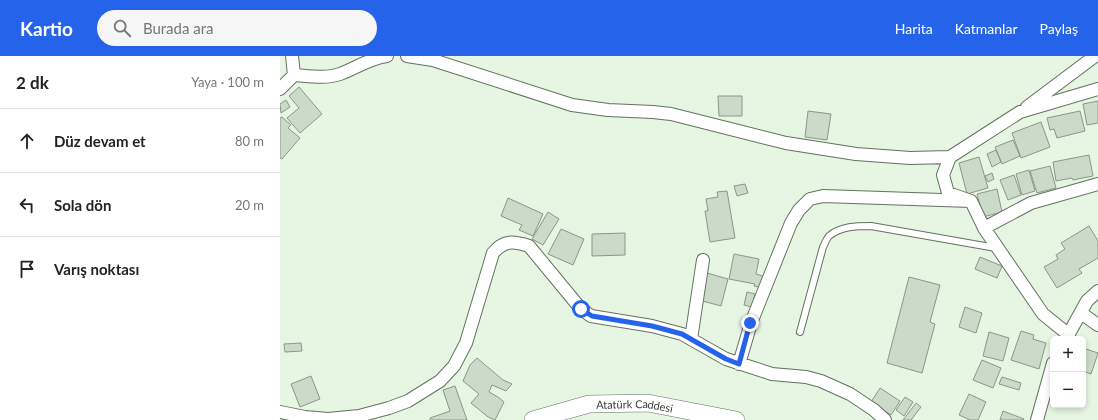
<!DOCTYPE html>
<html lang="tr">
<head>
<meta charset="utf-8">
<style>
	body { margin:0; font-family:Lato,sans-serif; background:#f6f6f6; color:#222 }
	.controls { position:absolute; right:12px; bottom:12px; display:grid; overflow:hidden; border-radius:6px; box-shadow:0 2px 6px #0003 }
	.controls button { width:36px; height:36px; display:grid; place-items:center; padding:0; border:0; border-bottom:1px solid #e0e0e0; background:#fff; color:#222; font:20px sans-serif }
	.stop { position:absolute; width:12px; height:12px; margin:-9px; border:3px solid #2563eb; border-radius:50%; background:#fff }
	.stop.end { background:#2563eb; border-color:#fff; box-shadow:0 1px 4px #0008 }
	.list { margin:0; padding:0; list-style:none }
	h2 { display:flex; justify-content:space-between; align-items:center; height:52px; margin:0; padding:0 16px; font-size:17px }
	h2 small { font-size:13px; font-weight:400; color:#767676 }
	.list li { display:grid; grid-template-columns:26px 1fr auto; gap:12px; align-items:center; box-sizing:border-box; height:64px; padding:0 16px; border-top:1px solid #e0e0e0 }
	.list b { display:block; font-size:15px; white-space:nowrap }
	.list em { font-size:13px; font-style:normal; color:#767676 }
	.icon { flex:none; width:22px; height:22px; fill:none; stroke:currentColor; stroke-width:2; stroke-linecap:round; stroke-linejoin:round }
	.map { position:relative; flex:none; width:818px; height:364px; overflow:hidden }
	header { display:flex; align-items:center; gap:24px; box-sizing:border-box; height:56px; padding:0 20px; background:#2563eb; color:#fff }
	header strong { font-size:19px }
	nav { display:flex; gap:22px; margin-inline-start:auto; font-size:14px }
	.search { width:280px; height:36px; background:#f6f6f6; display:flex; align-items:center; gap:10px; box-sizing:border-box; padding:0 14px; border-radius:22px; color:#767676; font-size:15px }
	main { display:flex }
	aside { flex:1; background:#fff }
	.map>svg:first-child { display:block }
</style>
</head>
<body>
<header>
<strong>Kartio</strong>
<div class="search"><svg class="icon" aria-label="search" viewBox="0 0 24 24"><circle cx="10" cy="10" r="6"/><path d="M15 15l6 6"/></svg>Burada ara</div>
<nav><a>Harita</a><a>Katmanlar</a><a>Paylaş</a></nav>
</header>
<main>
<aside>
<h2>2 dk<small>Yaya · 100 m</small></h2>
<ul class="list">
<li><svg class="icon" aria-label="ahead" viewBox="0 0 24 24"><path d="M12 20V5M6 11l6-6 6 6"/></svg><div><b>Düz devam et</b></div><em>80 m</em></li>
<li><svg class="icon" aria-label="left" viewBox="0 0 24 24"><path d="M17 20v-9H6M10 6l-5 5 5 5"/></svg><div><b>Sola dön</b></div><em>20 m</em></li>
<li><svg class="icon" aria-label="arrive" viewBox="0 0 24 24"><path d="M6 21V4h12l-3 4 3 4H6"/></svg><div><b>Varış noktası</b></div></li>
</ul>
</aside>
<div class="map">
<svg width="818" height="364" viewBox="0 0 818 364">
	<rect width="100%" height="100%" fill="#e7f5e3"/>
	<path fill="#ccdbc9" stroke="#899786" d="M19,31L42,58L20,77L7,62L19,52L9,40Z
		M438,40H462V60H439Z
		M6,44L10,51L1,57L0,48Z
		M818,45V67L807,69L803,48Z
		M528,55L551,58L547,84L525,81Z
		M800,55L805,75L777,82L774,73L770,74L767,62Z
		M2,61L11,69L8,72L20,82L2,103L0,102V62Z
		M761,66L770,91L741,102L732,77Z
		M733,84L740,100L722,108L715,91Z
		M716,94L721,106L712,111L707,98Z
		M809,99L813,120L793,124L792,122L776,125L773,106Z
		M699,101L708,132L687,138L679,107Z
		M770,110L776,132L757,137L750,115Z
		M749,114L755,135L742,139L736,118Z
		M712,117L714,123L708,126L705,120Z
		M734,119L741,139L728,144L720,124Z
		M465,128L468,137L457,140L454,130Z
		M717,133L722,156L703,161L697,138Z
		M447,135L455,182L430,186L425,155H428L426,143L438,141L437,136Z
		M228,142L263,158L253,180L239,174L242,169L221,160Z
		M268,156L279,163L263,189L252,183Z
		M809,170L818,185V202L799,213L802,217L777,232L764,211L778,203L776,199L785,193L781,187Z
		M281,173L304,183L293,209L268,198Z
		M345,177V199L312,200V178Z
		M454,198L479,203L476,218L486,221L484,232L474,230L475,228L449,223Z
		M700,201L722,210L717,222L695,213Z
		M427,217L448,223L441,250L419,244Z
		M629,221L660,229L650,266L655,268L642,317L607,307Z
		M467,236L475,238L472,251L464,249Z
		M685,251L702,257L696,277L679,271Z
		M741,275L754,279L753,283L766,287L759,313L731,304Z
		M709,276L729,282L723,305L703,300Z
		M21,287L22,295L5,296L4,288Z
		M803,292L818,297L811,318L803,315Z
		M197,302L223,324L232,328L226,335L212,329L209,336L218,341L224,346L215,364L208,361L191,347L199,338L183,325L190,309Z
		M702,304L721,312L713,332L693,324Z
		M31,320L40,343L20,351L11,328Z
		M722,321L741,327L739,334L719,328Z
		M175,330L187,364H150V362L170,355L163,334Z
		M600,332L620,345L611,359L591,346Z
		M689,338L706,346L698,364H690L679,359Z
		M625,341L633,346L624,360L616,354Z
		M636,347L641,351L631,364H623Z
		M723,355L744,363L743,364H720Z"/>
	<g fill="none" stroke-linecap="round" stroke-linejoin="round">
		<g stroke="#647161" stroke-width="8">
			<path id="service" d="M520,276L543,191C545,188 546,183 549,180C561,170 577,170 591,170L716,192"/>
		</g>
		<g stroke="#647161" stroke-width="14">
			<path id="minor" d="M12,0L14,19
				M127,0L153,4L292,49L328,54L373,56L391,58L506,87L576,98L630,102L670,101L740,56L818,33
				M0,33L14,19C29,20 46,23 60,18C76,12 90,2 107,0
				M747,51L815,0
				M670,101L663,119L668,137L691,145L704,172L763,258L789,279
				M704,172L751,147L818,128
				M801,257L818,269
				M411,283L423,204
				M786,283L807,245L818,235
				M459,308L471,267L511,167L519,154L530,143L543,140L691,145
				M0,356L25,361L48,363L79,360L109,352L128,345L160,325L174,310L186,287L213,197C224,184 233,185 249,190L301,253L311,260L372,270L402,278L446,303L492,318L526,321L541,325L570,338L594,354L605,364
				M757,364L773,307"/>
		</g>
		<g stroke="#647161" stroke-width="18">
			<g id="secondary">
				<path id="s1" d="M253,364L309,348L368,347L456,364"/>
			</g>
		</g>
		<use href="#service" stroke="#fff" stroke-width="6"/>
		<use href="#minor" stroke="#fff" stroke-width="12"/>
		<use href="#secondary" stroke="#fff" stroke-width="17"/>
	</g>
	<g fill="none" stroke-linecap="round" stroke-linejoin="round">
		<path stroke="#2563eb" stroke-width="5" d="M301,253L312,260L372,270L402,278L446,303L459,308L470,267"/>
	</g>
	<g text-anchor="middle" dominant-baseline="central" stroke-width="3" stroke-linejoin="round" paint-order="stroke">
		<g font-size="11" fill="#383d36" stroke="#fff">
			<text stroke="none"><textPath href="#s1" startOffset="104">Atatürk Caddesi</textPath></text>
		</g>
	</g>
</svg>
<div class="controls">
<button>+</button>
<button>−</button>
</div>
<div class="stop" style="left:301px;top:253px"></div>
<div class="stop end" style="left:470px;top:267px"></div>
</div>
</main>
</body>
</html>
